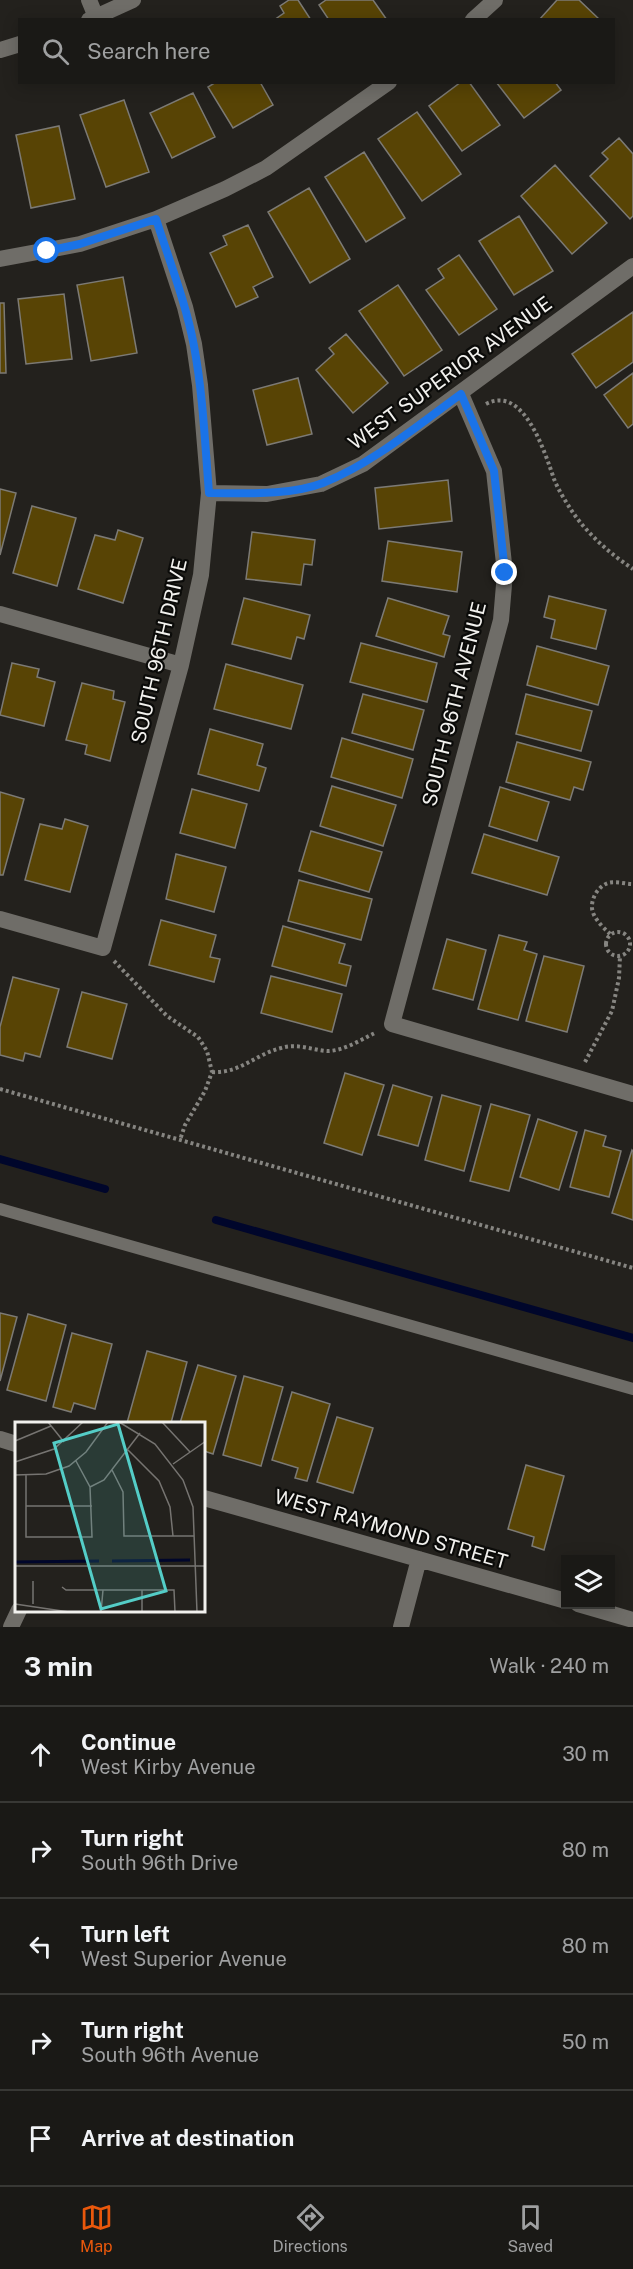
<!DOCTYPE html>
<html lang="en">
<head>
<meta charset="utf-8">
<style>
	body { margin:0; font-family:"Public Sans",sans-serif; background:#272623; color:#f1f3f6 }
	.controls { position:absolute; right:18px; bottom:18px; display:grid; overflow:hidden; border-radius:0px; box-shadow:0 3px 15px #0003 }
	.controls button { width:54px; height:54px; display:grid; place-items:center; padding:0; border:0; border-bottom:2px solid #383835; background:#1a1916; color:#f1f3f6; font:30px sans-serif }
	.stop { position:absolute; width:18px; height:18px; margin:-14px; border:4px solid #1a73e8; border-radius:50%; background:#fff }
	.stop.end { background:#1a73e8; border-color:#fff; box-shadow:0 2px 6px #0008 }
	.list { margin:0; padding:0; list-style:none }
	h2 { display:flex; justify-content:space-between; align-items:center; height:78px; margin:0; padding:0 24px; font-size:26px }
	h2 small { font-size:20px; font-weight:400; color:#9fa0a1 }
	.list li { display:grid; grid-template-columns:39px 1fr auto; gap:18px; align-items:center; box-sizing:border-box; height:96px; padding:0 24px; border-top:2px solid #383835 }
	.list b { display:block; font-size:22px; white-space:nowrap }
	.list p { margin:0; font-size:20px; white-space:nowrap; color:#9fa0a1 }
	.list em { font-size:20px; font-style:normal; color:#9fa0a1 }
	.icon { flex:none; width:33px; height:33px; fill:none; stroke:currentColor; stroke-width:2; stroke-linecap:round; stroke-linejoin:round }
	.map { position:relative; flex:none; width:633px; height:1627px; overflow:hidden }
	.search { position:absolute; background:#1a1916; box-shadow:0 3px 15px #0003; left:18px; right:18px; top:18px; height:66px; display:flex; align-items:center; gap:15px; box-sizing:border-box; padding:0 21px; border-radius:0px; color:#9fa0a1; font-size:22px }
	.sheet { height:558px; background:#1a1916 }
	nav { display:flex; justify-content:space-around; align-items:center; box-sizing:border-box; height:84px; border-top:2px solid #383835; background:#1a1916; font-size:16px; color:#9fa0a1 }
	nav a { display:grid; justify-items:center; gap:3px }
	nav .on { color:#ea580c }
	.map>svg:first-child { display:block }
</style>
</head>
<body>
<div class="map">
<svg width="633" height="1627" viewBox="0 0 633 1627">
	<rect width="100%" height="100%" fill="#23211d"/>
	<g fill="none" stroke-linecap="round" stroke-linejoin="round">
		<path stroke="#00062b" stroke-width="8" d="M0,1159L105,1189
			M216,1220L633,1338"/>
	</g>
	<path fill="#584405" stroke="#7c7a75" stroke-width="1.5" d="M289,0H298L311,20H274L284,13L280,6Z
		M326,0H373L387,20H329L319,5Z
		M557,0H579L600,20H539Z
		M216,82H260L273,105L233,128L208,87Z
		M461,82H469L500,125L462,151L429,106Z
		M496,82H555L561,90L524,118Z
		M193,93L215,137L172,158L150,113Z
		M124,100L149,172L106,187L80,115Z
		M417,112L461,174L422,201L378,139Z
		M59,126L75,199L31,208L16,135Z
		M619,138L633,154V216L630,219L590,176L608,159L602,153Z
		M364,152L405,218L366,242L325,177Z
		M555,165L607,223L572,254L521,196Z
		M309,188L350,259L310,283L268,212Z
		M519,216L553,271L514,295L479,241Z
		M248,225L273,277L253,287L258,297L236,307L210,253L227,245L223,236Z
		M459,255L497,309L459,335L426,290L444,278L438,269Z
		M123,277L137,353L91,361L77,285Z
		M398,285L442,350L404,376L359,311Z
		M64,294L72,359L26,364L18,299Z
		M0,303H4L6,373H0Z
		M633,312V362L596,388L572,354Z
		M346,334L388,383L353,413L316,370L334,354L329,348Z
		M633,373V424L628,428L604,395Z
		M298,378L312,434L267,445L253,390Z
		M448,480L452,521L379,529L375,488Z
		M0,489L16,493L0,555Z
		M32,506L76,518L57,586L13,573Z
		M118,530L143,538L123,603L78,589L95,535L115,540Z
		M252,532L315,540L312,565L304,564L301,585L246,579Z
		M388,541L462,552L457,592L382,581Z
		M549,596L606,610L596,649L551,638L555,620L544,617Z
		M244,598L310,615L304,639L297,637L291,659L232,644Z
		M388,598L449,616L443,634L450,636L444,657L376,636Z
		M361,643L437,663L427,702L350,682Z
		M537,646L609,666L598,705L527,685Z
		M12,663L39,669L37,677L55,682L44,726L0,715Z
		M226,664L303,685L291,729L214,709Z
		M82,683L114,691L113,699L125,702L110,761L85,754L87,745L66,740Z
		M363,694L424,710L413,750L352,733Z
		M526,694L592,711L581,751L516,734Z
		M210,729L263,744L257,765L266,768L259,791L198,774Z
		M342,738L413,759L402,798L331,777Z
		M517,742L591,762L583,790L574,787L570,800L506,782Z
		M332,786L396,805L383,846L320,826Z
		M500,787L549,802L537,841L489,826Z
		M192,789L247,804L235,848L180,833Z
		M0,792L24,799L3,875H0Z
		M65,819L88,826L70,892L25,880L40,824L62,829Z
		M311,831L382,852L369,892L299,871Z
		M484,834L559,857L547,895L472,873Z
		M176,854L226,867L214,912L166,899Z
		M299,880L372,899L361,940L288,921Z
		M161,920L216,935L210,957L220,959L214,982L149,965Z
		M283,926L345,944L339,963L351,966L346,986L272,966Z
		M499,935L527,942L524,950L537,954L518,1020L478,1009Z
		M447,939L486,950L473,1000L433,989Z
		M544,956L584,966L567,1032L526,1021Z
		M271,976L342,994L332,1032L261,1013Z
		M13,977L59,989L40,1057L25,1053L23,1061L0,1055V1027Z
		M82,992L127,1004L112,1059L67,1047Z
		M345,1073L384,1085L362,1155L324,1143Z
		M393,1085L432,1097L418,1146L378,1135Z
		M442,1095L481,1106L464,1171L425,1160Z
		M491,1104L530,1115L509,1191L470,1181Z
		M538,1119L577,1132L559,1190L520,1177Z
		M585,1130L606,1136L603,1146L621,1151L609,1197L570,1187Z
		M632,1150L633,1151V1220L612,1213Z
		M0,1313L17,1317L0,1381Z
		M28,1314L66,1325L46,1401L7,1390Z
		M72,1333L112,1344L95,1409L74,1403L71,1412L53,1407Z
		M147,1351L187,1362L171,1423H127Z
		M198,1365L236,1376L213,1454L204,1451V1423H180Z
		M244,1376L283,1387L261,1466L223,1455Z
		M292,1392L330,1404L307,1481L295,1478L298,1468L272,1460Z
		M337,1417L373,1428L353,1493L317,1482Z
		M526,1465L564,1476L544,1550L532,1546L534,1537L508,1529Z"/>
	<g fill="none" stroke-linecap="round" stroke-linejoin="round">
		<path stroke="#868581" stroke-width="4" stroke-dasharray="3 3" stroke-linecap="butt" d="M486,404C524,384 545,453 554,479C558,489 564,499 570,508C585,532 609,553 633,569
			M606 944a12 12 0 1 1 24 0a12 12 0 1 1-24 0Z
			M610,934C605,929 598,923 594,915C588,904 596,887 608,883C616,881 625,884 633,884
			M114,961L167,1016L198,1037L207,1051L212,1072L205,1091L185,1125L180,1140
			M585,1062L612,1011L619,978L620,956
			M212,1072C239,1074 256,1054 281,1048C297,1043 312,1050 327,1051C344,1051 360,1040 375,1033
			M0,1089L633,1268"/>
		<path stroke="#6f6d68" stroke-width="12" d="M0,1209L633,1389"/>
		<path stroke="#6f6d68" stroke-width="16" d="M89,0L96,17
			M473,20L495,0
			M0,259L80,244L156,219L225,189L266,168L389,82
			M461,394L494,471L505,573L501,620L392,1024L633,1094
			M209,493L267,494L321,484L363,464L633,266
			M0,614L181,665
			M0,919L103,948L181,665L201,575L209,493L200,385L194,344L185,307L156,219
			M0,1439L16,1444
			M204,1498L566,1601
			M578,1604L633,1620
			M11,1627L19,1610
			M401,1627L419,1559"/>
		<path stroke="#6f6d68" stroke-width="16" d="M89,20L133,0
			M0,50L20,44"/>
	</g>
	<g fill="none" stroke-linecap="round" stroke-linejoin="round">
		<path stroke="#1a73e8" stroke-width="8" d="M47,251L80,244L156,219C169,260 186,303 194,346C203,394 205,444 209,493C244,493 289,496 323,483C373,463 417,426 461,394L494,471L505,573"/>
	</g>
	<g text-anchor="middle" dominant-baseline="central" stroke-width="4.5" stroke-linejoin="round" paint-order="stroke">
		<g font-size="20" fill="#f2f1ee" stroke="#0b0b09">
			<text transform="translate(450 373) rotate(-36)">WEST SUPERIOR AVENUE</text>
			<text transform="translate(159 651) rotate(-77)">SOUTH 96TH DRIVE</text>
			<text transform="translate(454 704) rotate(-76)">SOUTH 96TH AVENUE</text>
			<text transform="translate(391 1529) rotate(16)">WEST RAYMOND STREET</text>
		</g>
	</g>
	<g transform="translate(15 1422)">
		<rect width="190" height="190" fill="#23211d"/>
		<path fill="none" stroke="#00062b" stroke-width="3" d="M97,139L175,138M0,140L84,139"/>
		<path fill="none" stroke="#767471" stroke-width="1.5" d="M33,0L49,20M104,0L140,22L168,58L178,85L182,190M147,0L175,30M0,19L36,4M113,28L144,59L155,85L158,114M0,40L39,27L68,0M158,42L191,19M97,48L108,70L109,114H179M0,53L31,52L54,44L71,30L93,0M11,53V115H77L75,65L61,39M75,65L89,58L125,11M11,84H77M0,144H191M47,165L51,168H159L160,190M0,182L54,190M18,182V159M86,190L88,168M127,190V168"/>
		<path fill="#54cdc7" fill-opacity="0.15" stroke="#54cdc7" stroke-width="3" d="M103,2L151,169L86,187L39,21Z"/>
		<rect width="190" height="190" fill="none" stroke="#f2f1ee" stroke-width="3"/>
	</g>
</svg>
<div class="controls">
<button><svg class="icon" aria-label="layers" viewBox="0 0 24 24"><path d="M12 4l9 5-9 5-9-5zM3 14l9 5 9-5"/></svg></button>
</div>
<div class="stop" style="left:47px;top:251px"></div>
<div class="stop end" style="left:505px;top:573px"></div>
<div class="search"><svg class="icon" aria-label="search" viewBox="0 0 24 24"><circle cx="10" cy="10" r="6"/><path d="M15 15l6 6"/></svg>Search here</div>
</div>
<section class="sheet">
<h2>3 min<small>Walk · 240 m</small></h2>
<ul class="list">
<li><svg class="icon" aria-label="ahead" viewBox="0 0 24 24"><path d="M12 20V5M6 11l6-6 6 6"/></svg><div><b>Continue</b><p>West Kirby Avenue</p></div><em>30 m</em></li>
<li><svg class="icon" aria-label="right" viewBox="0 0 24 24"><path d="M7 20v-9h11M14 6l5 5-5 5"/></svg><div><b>Turn right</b><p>South 96th Drive</p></div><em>80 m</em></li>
<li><svg class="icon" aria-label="left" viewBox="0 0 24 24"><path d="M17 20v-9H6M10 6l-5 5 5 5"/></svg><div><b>Turn left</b><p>West Superior Avenue</p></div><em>80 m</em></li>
<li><svg class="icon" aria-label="right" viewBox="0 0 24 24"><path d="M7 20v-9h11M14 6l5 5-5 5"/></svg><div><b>Turn right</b><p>South 96th Avenue</p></div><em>50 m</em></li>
<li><svg class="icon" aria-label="arrive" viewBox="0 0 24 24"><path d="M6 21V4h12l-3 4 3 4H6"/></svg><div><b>Arrive at destination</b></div></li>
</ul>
</section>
<nav>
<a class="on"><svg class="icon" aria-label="map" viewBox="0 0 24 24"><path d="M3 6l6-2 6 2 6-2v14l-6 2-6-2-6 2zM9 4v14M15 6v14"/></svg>Map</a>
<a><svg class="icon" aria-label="directions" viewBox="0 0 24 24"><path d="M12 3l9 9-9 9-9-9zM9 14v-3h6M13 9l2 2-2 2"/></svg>Directions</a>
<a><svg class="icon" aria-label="saved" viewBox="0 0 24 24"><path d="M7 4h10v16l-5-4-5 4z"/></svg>Saved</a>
</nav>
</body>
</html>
